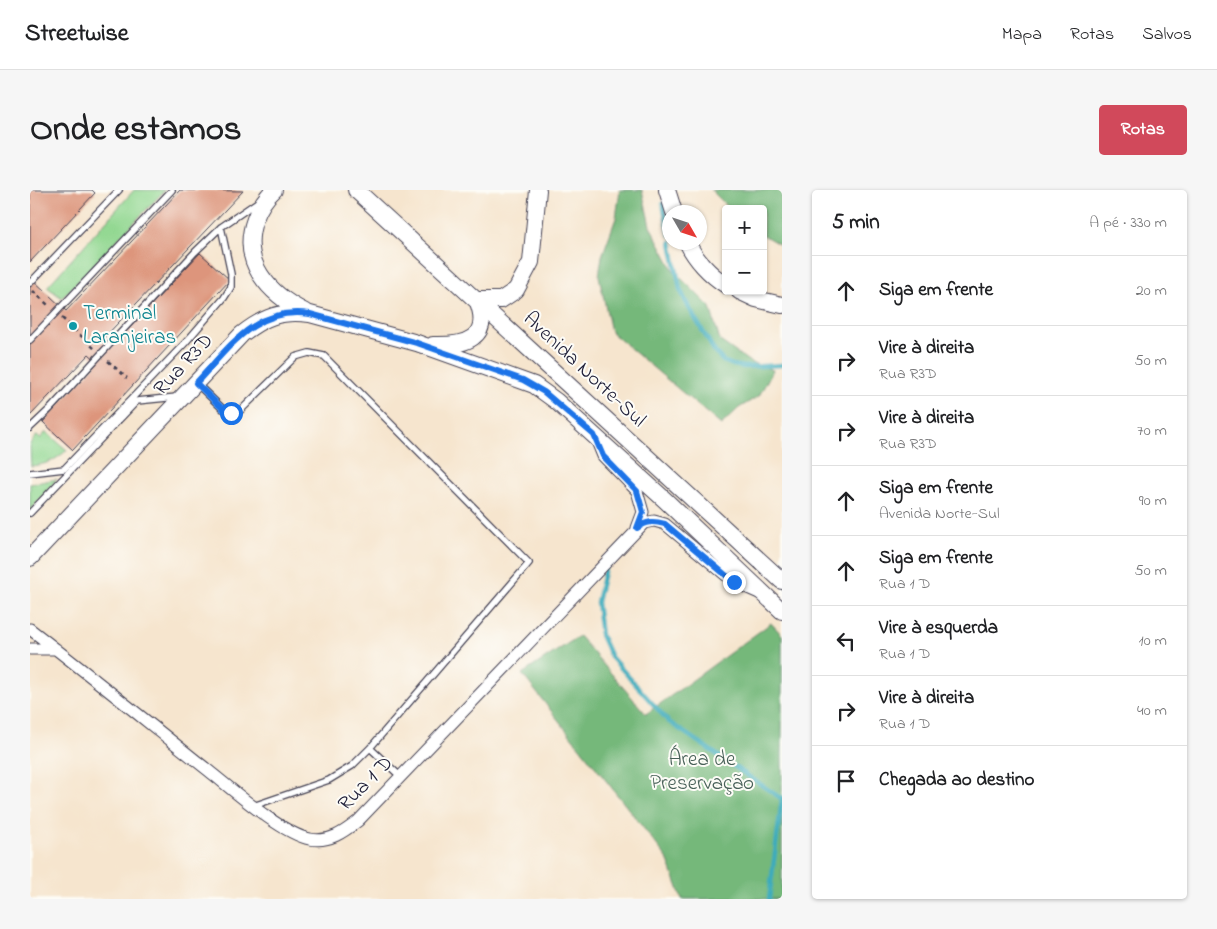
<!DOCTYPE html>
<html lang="pt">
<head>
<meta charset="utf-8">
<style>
	body { margin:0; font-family:"Indie Flower",sans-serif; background:#f6f6f6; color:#202124 }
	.controls { position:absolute; right:15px; top:15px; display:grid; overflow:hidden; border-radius:5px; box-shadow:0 1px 4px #0004 }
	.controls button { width:45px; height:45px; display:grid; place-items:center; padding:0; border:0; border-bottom:1px solid #e0e0e0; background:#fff; color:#202124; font:25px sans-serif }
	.compass { position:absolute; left:632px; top:15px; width:45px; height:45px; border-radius:50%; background:#fff; box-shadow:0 1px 4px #0004; rotate:129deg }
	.stop { position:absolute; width:15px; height:15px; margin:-11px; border:4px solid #1a73e8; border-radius:50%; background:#fff }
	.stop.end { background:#1a73e8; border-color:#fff; box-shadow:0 1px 5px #0008 }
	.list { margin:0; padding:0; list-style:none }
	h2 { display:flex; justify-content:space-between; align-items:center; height:65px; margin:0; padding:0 20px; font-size:21px }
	h2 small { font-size:16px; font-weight:400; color:#757577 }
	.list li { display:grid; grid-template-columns:32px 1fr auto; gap:15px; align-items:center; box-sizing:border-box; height:70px; padding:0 20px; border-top:1px solid #e0e0e0 }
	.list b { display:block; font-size:19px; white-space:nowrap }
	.list p { margin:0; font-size:16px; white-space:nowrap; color:#757577 }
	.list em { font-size:16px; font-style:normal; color:#757577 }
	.icon { flex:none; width:28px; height:28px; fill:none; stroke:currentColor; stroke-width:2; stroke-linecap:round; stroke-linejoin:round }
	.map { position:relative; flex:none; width:752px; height:709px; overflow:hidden; border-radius:5px }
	header { display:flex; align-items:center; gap:30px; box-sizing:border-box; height:70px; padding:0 25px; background:#fff; border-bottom:1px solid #e0e0e0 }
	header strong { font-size:24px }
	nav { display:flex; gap:28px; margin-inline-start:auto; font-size:18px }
	.intro { display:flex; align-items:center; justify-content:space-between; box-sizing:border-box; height:120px; padding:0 30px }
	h1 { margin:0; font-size:35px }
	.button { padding:12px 22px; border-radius:5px; background:#d1495b; color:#fff; font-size:18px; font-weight:700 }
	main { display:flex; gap:30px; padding:0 30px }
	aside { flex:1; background:#fff; border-radius:5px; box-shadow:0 1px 4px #0004 }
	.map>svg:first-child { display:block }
</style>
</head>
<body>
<header>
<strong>Streetwise</strong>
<nav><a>Mapa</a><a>Rotas</a><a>Salvos</a></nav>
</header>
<div class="intro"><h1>Onde estamos</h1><a class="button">Rotas</a></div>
<main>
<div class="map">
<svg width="752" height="709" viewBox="0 0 752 709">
	<rect width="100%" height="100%" fill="#fdfcf7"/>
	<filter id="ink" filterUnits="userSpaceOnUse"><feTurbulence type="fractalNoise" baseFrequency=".02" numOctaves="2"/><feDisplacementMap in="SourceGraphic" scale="10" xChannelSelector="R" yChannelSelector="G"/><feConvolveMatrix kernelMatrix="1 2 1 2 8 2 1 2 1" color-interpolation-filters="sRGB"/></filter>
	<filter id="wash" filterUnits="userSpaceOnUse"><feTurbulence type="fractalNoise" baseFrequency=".0096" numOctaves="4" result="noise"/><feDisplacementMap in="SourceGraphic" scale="20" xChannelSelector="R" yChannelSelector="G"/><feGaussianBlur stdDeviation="1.12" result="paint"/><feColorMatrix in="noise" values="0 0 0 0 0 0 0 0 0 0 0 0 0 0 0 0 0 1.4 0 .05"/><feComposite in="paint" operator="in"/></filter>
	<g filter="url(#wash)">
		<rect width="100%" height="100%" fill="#f6e5ce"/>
		<path fill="#91d790" stroke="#5a7c66" d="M104,0H135L32,108L17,97Z
			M16,242L37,260C26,270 16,275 1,276L0,254L6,246L11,248Z
			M27,289L0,321V294Z"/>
		<path fill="#74b87a" stroke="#4b6d5a" d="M590,0H612L620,36L644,81L680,117L690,151L720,172L743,180L729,206L709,218L691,235L581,142L569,86L572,66L586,28Z
			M681,0H752V56L733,45V19H700Z
			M741,433L752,445V709H652L637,668L492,484L549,446L616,524Z"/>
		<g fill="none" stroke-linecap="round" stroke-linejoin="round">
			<path stroke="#3cabbb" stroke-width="4.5" d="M633,14L640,45
				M641,52L650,99L658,116L685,162L693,171L703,175L714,177L752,175
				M575,378L567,412L571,445L581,467L639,532L752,609
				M739,709L752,608"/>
		</g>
		<g id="blocks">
			<path fill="#dd957b" d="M0,0H62L65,3L0,72Z
				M150,0L213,1L71,151L80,159L170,63L200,90L43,260L13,232L68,172L59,164L0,226V87L36,121Z"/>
		</g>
	</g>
	<g filter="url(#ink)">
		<use href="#blocks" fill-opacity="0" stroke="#423f51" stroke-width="1"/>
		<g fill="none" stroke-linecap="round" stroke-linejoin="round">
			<g stroke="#423f51" stroke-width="8">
				<path id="lane" d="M0,93L89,0
					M0,150L142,0
					M167,194L193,219L201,223L210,221L265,167L279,163L294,166L499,373L340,558L322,576L299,590L223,616
					M0,238L21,218L165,62L191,37L226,13
					M0,283L34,279L156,152L194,108L201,97V84L191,37
					M0,323L107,211L147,207
					M340,558L371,587"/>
			</g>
			<g stroke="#423f51" stroke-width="13">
				<path id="street" d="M566,249L573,266L607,301L613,322L607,338
					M0,439C61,486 120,534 179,581C203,600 252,644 280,649C299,653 314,642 328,631L614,333L624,331L635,334L704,392L729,403
					M0,459H26"/>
			</g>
			<g stroke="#423f51" stroke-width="18">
				<path id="secondary" d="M244,0C235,8 229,18 225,29C209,72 239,104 275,122
					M326,0L752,391
					M637,0L644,22
					M657,52C665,69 680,85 696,95
					M709,101L726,109L752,115
					M447,110H471L486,100L501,72L508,0
					M403,155C434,156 463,149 447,110
					M0,368L212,144C234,127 251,120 280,124L387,153L504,195L526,211L635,310L752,421"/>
			</g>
			<path stroke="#423f51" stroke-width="2.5" stroke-dasharray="4 4" stroke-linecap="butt" d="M3,101L19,116
				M32,128L65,159
				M78,171L97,188"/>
			<use href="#lane" stroke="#fff" stroke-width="5.5"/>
			<use href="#street" stroke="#fff" stroke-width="11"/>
			<use href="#secondary" stroke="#fff" stroke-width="16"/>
		</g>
	</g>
	<g fill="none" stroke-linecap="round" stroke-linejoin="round" filter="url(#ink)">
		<path stroke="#1a73e8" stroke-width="6" d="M201,223L193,219L166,193C199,158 225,116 280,124L387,153L493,190L514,202L564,245L573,266L607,301L613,322L607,338C617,331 623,331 635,334L704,392"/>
	</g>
	<circle fill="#0f9aa8" stroke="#fdfcf7" stroke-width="2" cx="43" cy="136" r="5"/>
	<g text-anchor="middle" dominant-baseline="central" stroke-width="4" stroke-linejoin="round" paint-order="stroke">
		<g font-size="21" fill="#0d838f" stroke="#fdfcf7" text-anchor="start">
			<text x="53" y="124">Terminal<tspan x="53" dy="24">Laranjeiras</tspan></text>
		</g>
		<g font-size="21" fill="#22223b" stroke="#fdfcf7">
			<text transform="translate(154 175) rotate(-47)">Rua R3D</text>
			<text transform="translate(554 180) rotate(43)">Avenida Norte-Sul</text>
			<text transform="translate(336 594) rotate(-45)">Rua 1 D</text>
		</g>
		<g font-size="21" fill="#496159" stroke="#fdfcf7">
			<text x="672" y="570">Área de<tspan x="672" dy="24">Preservação</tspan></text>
		</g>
	</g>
</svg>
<div class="controls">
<button>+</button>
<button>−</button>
</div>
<svg class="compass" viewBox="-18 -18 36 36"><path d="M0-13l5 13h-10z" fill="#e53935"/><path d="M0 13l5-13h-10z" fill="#757577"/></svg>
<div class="stop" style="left:201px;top:223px"></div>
<div class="stop end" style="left:704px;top:392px"></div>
</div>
<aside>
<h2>5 min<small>A pé · 330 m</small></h2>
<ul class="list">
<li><svg class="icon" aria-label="ahead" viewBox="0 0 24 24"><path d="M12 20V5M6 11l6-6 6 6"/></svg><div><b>Siga em frente</b></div><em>20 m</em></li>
<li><svg class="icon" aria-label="right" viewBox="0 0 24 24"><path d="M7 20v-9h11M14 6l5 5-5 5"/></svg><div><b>Vire à direita</b><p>Rua R3D</p></div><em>50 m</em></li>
<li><svg class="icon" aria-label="right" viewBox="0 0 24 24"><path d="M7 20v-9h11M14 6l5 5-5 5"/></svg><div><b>Vire à direita</b><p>Rua R3D</p></div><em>70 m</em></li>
<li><svg class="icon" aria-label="ahead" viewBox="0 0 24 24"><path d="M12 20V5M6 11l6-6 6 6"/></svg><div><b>Siga em frente</b><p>Avenida Norte-Sul</p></div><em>90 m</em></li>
<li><svg class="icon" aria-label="ahead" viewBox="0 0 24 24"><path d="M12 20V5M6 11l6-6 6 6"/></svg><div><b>Siga em frente</b><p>Rua 1 D</p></div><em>50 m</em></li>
<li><svg class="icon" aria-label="left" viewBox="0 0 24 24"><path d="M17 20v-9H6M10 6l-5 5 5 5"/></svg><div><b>Vire à esquerda</b><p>Rua 1 D</p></div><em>10 m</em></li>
<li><svg class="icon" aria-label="right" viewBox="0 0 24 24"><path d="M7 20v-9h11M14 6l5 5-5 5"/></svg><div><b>Vire à direita</b><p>Rua 1 D</p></div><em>40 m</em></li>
<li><svg class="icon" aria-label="arrive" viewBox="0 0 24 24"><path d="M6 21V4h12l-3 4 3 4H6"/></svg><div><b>Chegada ao destino</b></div></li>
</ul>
</aside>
</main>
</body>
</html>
